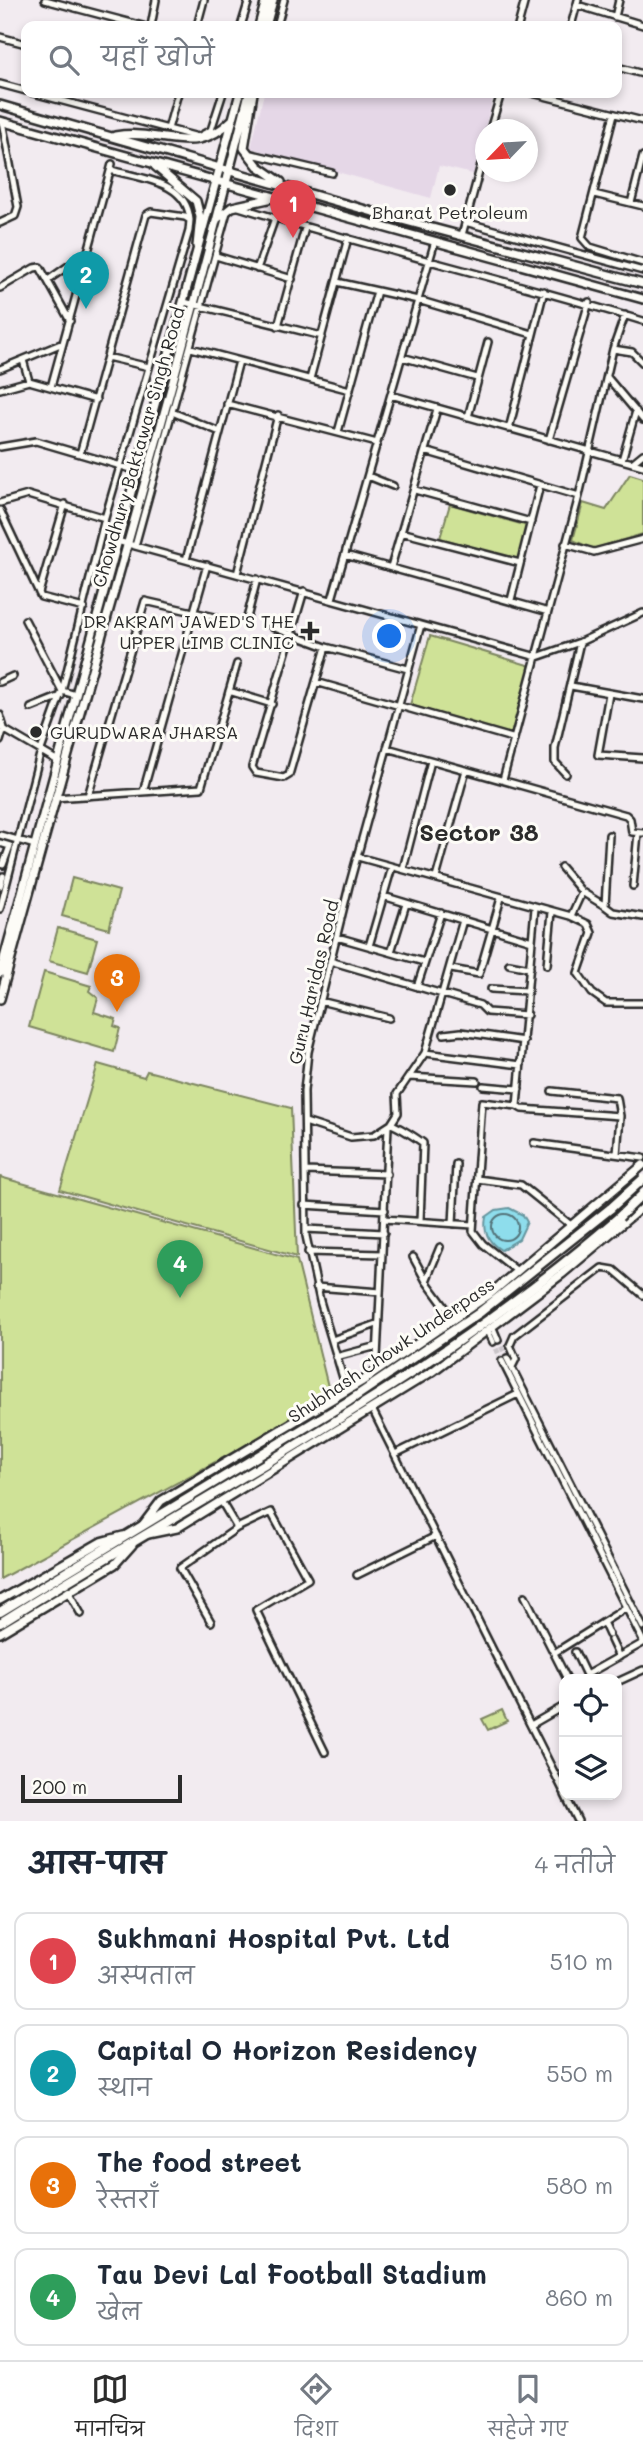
<!DOCTYPE html>
<html lang="hi">
<head>
<meta charset="utf-8">
<style>
	body { margin:0; font-family:Mali,"Playpen Sans Deva",sans-serif; background:#f2f2f3; color:#1f2937 }
	.controls { position:absolute; right:21px; bottom:21px; display:grid; overflow:hidden; border-radius:14px; box-shadow:0 4px 10px #0003 }
	.controls button { width:63px; height:63px; display:grid; place-items:center; padding:0; border:0; border-bottom:2px solid #e0e1e3; background:#fff; color:#1f2937; font:35px sans-serif }
	.compass { position:absolute; left:475px; top:119px; width:63px; height:63px; border-radius:50%; background:#fff; box-shadow:0 4px 10px #0003; rotate:245deg }
	.scale { position:absolute; left:21px; bottom:18px; width:161px; box-sizing:border-box; padding-left:7px; border:4px solid #2b2b2b; border-top:0; font-size:19px; line-height:24px; white-space:nowrap; color:#2b2b2b; -webkit-text-stroke:5px #fdfcf7; paint-order:stroke }
	.you { position:absolute; left:390px; top:637px; width:24px; height:24px; margin:-18px; border:5px solid #fff; border-radius:50%; background:#1a73e8; box-shadow:0 0 0 10px #1a73e833 }
	.badge { display:grid; place-items:center; width:46px; height:46px; border-radius:50%; background:#2b2b2b; color:#fff; font-size:23px; font-weight:700 }
	.pin { position:absolute; translate:-50% -58px; filter:drop-shadow(0 2px 4px #0008) }
	.pin::after { content:''; position:absolute; top:37px; width:24px; height:21px; background:inherit; clip-path:polygon(0 0,100% 0,50% 100%) }
	.list { margin:0; padding:0; list-style:none }
	h2 { display:flex; justify-content:space-between; align-items:center; height:91px; margin:0; padding:0 28px; font-size:30px }
	h2 small { font-size:23px; font-weight:400; color:#747a83 }
	.list li { display:grid; grid-template-columns:46px 1fr auto; gap:21px; align-items:center; box-sizing:border-box; height:98px; margin:0 14px 14px; padding:0 14px; border:2px solid #e0e1e3; border-radius:14px }
	.list b { display:block; font-size:26px; white-space:nowrap }
	.list p { margin:0; font-size:23px; white-space:nowrap; color:#747a83 }
	.list em { font-size:23px; font-style:normal; color:#747a83 }
	.icon { flex:none; width:38px; height:38px; fill:none; stroke:currentColor; stroke-width:2; stroke-linecap:round; stroke-linejoin:round }
	.map { position:relative; flex:none; width:643px; height:1821px; overflow:hidden }
	.search { position:absolute; background:#fff; box-shadow:0 4px 10px #0003; left:21px; right:21px; top:21px; height:77px; display:flex; align-items:center; gap:18px; box-sizing:border-box; padding:0 24px; border-radius:14px; color:#747a83; font-size:26px }
	.sheet { height:539px; background:#fff }
	nav { display:flex; justify-content:space-around; align-items:center; box-sizing:border-box; height:98px; border-top:2px solid #e0e1e3; background:#fff; font-size:19px; color:#747a83 }
	nav a { display:grid; justify-items:center; gap:4px }
	nav .on { color:#2b2b2b }
	.map>svg:first-child { display:block }
</style>
</head>
<body>
<div class="map">
<svg width="643" height="1821" viewBox="0 0 643 1821">
	<rect width="100%" height="100%" fill="#f2ebf0"/>
	<filter id="ink" filterUnits="userSpaceOnUse"><feTurbulence type="fractalNoise" baseFrequency=".0143" numOctaves="2"/><feDisplacementMap in="SourceGraphic" scale="14" xChannelSelector="R" yChannelSelector="G"/><feConvolveMatrix kernelMatrix="1 2 1 2 8 2 1 2 1" color-interpolation-filters="sRGB"/></filter>
	<g filter="url(#ink)">
		<path fill="#e5d7e7" d="M264,93H494L473,174L439,166L431,198L251,148Z"/>
		<path fill="#cfe297" stroke="#7d8661" stroke-width="2" d="M630,474L643,478V534L593,549L573,540L583,503L606,510Z
			M450,504L528,526L519,560L440,538Z
			M430,636L531,666L511,735L410,705Z
			M72,878L119,891L109,929L62,916Z
			M58,928L97,939L88,972L49,961Z
			M44,972L91,986L89,991L98,998L94,1012L116,1019L114,1026L120,1028L114,1052L29,1027Z
			M98,1064L144,1077L147,1071L291,1108L297,1257L60,1190Z
			M0,1177L297,1260L331,1399L0,1579Z
			M502,1710L507,1721L488,1730L482,1719Z"/>
		<path fill="#8eddec" stroke="#66969f" stroke-width="2" d="M509,1208L523,1215L527,1222L519,1239L501,1250C488,1242 483,1232 486,1217L496,1210Z"/>
		<g fill="none" stroke-linecap="round" stroke-linejoin="round">
			<path stroke="#537278" stroke-width="2" d="M492 1227a13 13 0 1 1 26 0a13 13 0 1 1-26 0Z"/>
			<path stroke="#cac5c9" stroke-width="5" stroke-dasharray="5 2.5" stroke-linecap="butt" d="M498,1340L507,1358
				M493,1342L502,1361"/>
			<g stroke="#2b2b2b" stroke-width="10">
				<path id="minor" d="M45,0L143,26
					M577,5L643,25
					M615,17L619,0
					M151,26L156,0
					M197,26L204,0
					M241,26L249,0
					M277,26L284,0
					M518,26L525,0
					M571,26L578,0
					M0,37L26,44
					M617,67L643,74
					M0,84L26,91
					M33,93L198,137L211,130L223,93
					M532,93L643,121
					M614,114L582,238L590,247L643,263
					M168,129L178,93
					M490,130L501,93
					M248,153L332,173
					M111,170C142,179 187,181 190,220
					M594,194L643,206
					M631,203L643,156
					M239,207C372,248 509,280 643,321
					M465,222L643,271
					M0,223L15,216L18,207L2,121
					M462,235L486,146
					M216,256L292,279
					M257,269L275,218
					M48,280L88,252
					M337,282L418,300L532,334
					M0,288L34,268L40,267L70,321
					M184,302L322,336
					M278,326L305,228
					M191,348L350,390
					M613,349L632,352L643,363
					M107,357L149,367
					M402,357L477,378
					M23,360L29,381
					M0,369L63,343
					M607,377L643,420
					M310,379L348,238
					M51,387L112,164
					M0,389L29,381L96,400
					M391,395L643,466
					M227,404L377,443
					M172,412L220,432
					M468,417L488,342
					M509,429L544,291
					M338,432L377,291
					M549,440L589,302
					M0,447L36,441L138,471
					M425,451L579,496
					M622,460L636,411
					M632,463L643,454
					M368,476L393,486
					M415,490L531,522
					M0,503L28,495L105,518
					M0,510L41,597L84,608
					M401,532L520,563
					M117,541L537,657L580,642L643,613
					M565,544L594,552L643,539
					M135,546L227,212
					M345,555L545,611
					M186,560L239,361
					M391,567L437,409
					M237,574L278,415
					M304,591L252,767L256,773L284,778L289,775L326,647
					M39,593L65,504
					M332,599L435,241
					M511,600L540,485
					M247,618L257,579
					M25,620L62,691L76,695
					M272,627L326,647L408,669
					M0,682L13,676
					M316,682L512,738
					M571,686L643,699
					M229,691L272,704
					M609,694L598,755L643,758
					M31,708L61,696
					M0,715L4,728L0,741
					M0,727L58,761
					M387,748L626,815L630,819L632,832L643,833
					M566,774L555,762V748L580,642
					M503,780L579,496L613,349L625,315
					M143,792L207,565
					M88,796L145,601L215,617
					M54,798L201,788L237,664
					M0,835L35,845
					M609,835L605,906L613,912L643,917
					M0,843L10,846L3,865L0,864
					M358,857L571,916L588,924L592,933L578,973L592,993L606,1003H643
					M561,867L582,892L605,906
					M403,869L431,761
					M436,878L466,770
					M0,886L3,876
					M633,886L638,833
					M383,896L532,941
					M0,909L41,750L62,691L105,518L189,231L190,220L185,217L151,212L146,215L80,454
					M571,916L582,892
					M337,937L424,962
					M369,946L392,867
					M391,952L406,904
					M330,961L480,1005L487,1012L527,1015
					M509,964L530,968
					M547,965L552,912
					M451,969L479,974L501,898
					M417,987L441,913
					M491,989L528,991
					M320,1001L389,1018
					M444,1034L461,1032L524,1041
					M425,1053L521,1065
					M409,1077L477,1081
					M483,1086L519,1089
					M552,1091L617,1098L620,1116L617,1154
					M517,1106L535,908
					M305,1122L351,1137L374,1135L391,1124L398,1113L397,1094L425,1053L463,920
					M391,1124C398,1126 418,1139 423,1143L420,1221
					M534,1143L643,1158
					M305,1171L387,1174
					M477,1179L521,1185L572,1226
					M304,1205L385,1210
					M384,1219L473,1225
					M453,1224L456,1164
					M306,1229L384,1233
					M308,1252L382,1254
					M413,1257L426,1281L454,1319
					M517,1271L483,1244L473,1231L482,1102L517,1106L522,1109L620,1116
					M426,1281L440,1247
					M316,1287L380,1292
					M493,1328L498,1340
					M488,1331L493,1342
					M332,1340L377,1324
					M336,1357L377,1346
					M377,1358L388,1127
					M507,1358L643,1627
					M502,1361L643,1641
					M512,1367L516,1359L510,1345L514,1336L602,1268L614,1270L643,1295
					M347,1391L320,1301L306,1236L304,1091L308,1052L349,886L421,625
					M372,1409L564,1792
					M395,1454L518,1394
					M221,1501L237,1528
					M357,1575L436,1536
					M68,1591L81,1614
					M525,1596L567,1679
					M211,1622L180,1568L237,1528L271,1512L308,1579L256,1610L325,1752
					M604,1624L609,1635
					M611,1640L619,1657
					M575,1652L586,1675L643,1643
					M554,1653L626,1608
					M617,1682L643,1670
					M531,1725L564,1706
					M565,1795L578,1821"/>
			</g>
			<g stroke="#2b2b2b" stroke-width="12">
				<path id="major" d="M259,26L266,0
					M266,26L273,0
					M253,93L244,148L258,166L281,182
					M0,105L387,216L643,284
					M0,121L643,299
					M115,136C163,128 193,159 232,120
					M155,166L196,201L200,217L197,246
					M217,219L232,207L273,198
					M0,973L240,93
					M0,999C82,697 173,397 249,93
					M142,1526L161,1501L361,1382L490,1294L643,1165
					M148,1534L177,1528L433,1371L562,1274L643,1206
					M0,1600L101,1542L123,1536
					M0,1633L115,1564L132,1545"/>
			</g>
			<g stroke="#2b2b2b" stroke-width="13">
				<path id="highway" d="M0,1612L349,1401L479,1313L611,1208
					M0,1623C209,1491 432,1381 619,1217"/>
			</g>
			<use href="#minor" stroke="#fdfcf7" stroke-width="5"/>
			<use href="#major" stroke="#fdfcf7" stroke-width="7"/>
			<use href="#highway" stroke="#fdfcf7" stroke-width="8"/>
			<g stroke="#2b2b2b" stroke-width="13" stroke-linecap="butt">
				<path id="highway-bridge" d="M611,1208L643,1179
					M619,1217L643,1194"/>
			</g>
			<use href="#highway-bridge" stroke="#fdfcf7" stroke-width="8"/>
		</g>
	</g>
	<g fill="#2b2b2b" stroke="#fdfcf7" stroke-width="2.5">
		<circle cx="450" cy="190" r="7"/>
		<path d="M306.5 620.5h7v7h7v7h-7v7h-7v-7h-7v-7h7z"/>
		<circle cx="36" cy="732" r="7"/>
	</g>
	<g text-anchor="middle" dominant-baseline="central" stroke-width="6" stroke-linejoin="round" paint-order="stroke">
		<g font-size="18" fill="#2b2b2b" stroke="#fdfcf7">
			<text x="450" y="212">Bharat Petroleum</text>
			<text x="294" y="621" text-anchor="end">DR AKRAM JAWED'S THE<tspan x="294" dy="21">UPPER LIMB CLINIC</tspan></text>
			<text x="50" y="732" text-anchor="start">GURUDWARA JHARSA</text>
		</g>
		<g font-size="18" fill="#2b2b2b" stroke="#fdfcf7">
			<text transform="translate(138 447) rotate(-74)">Chowdhury Baktawar Singh Road</text>
			<text transform="translate(313 982) rotate(-77)">Guru Haridas Road</text>
			<text transform="translate(391 1350) rotate(-34)">Shubhash Chowk Underpass</text>
		</g>
		<g font-size="24" font-weight="bold" fill="#2b2b2b" stroke="#fdfcf7">
			<text x="479" y="831">Sector 38</text>
		</g>
	</g>
</svg>
<div class="controls">
<button><svg class="icon" aria-label="locate" viewBox="0 0 24 24"><circle cx="12" cy="12" r="6"/><path d="M12 2v4M12 18v4M2 12h4M18 12h4"/></svg></button>
<button><svg class="icon" aria-label="layers" viewBox="0 0 24 24"><path d="M12 4l9 5-9 5-9-5zM3 14l9 5 9-5"/></svg></button>
</div>
<svg class="compass" viewBox="-18 -18 36 36"><path d="M0-13l5 13h-10z" fill="#e53935"/><path d="M0 13l5-13h-10z" fill="#747a83"/></svg>
<div class="scale">200 m</div>
<div class="you"></div>
<div class="pin badge" style="left:293px;top:238px;background:#e0444e">1</div>
<div class="pin badge" style="left:86px;top:309px;background:#0f9aa8">2</div>
<div class="pin badge" style="left:117px;top:1012px;background:#e8710a">3</div>
<div class="pin badge" style="left:180px;top:1298px;background:#2e9e5b">4</div>
<div class="search"><svg class="icon" aria-label="search" viewBox="0 0 24 24"><circle cx="10" cy="10" r="6"/><path d="M15 15l6 6"/></svg>यहाँ खोजें</div>
</div>
<section class="sheet">
<h2>आस-पास<small>4 नतीजे</small></h2>
<ul class="list">
<li><span class="badge" style="background:#e0444e">1</span><div><b>Sukhmani Hospital Pvt. Ltd</b><p>अस्पताल</p></div><em>510 m</em></li>
<li><span class="badge" style="background:#0f9aa8">2</span><div><b>Capital O Horizon Residency</b><p>स्थान</p></div><em>550 m</em></li>
<li><span class="badge" style="background:#e8710a">3</span><div><b>The food street</b><p>रेस्तराँ</p></div><em>580 m</em></li>
<li><span class="badge" style="background:#2e9e5b">4</span><div><b>Tau Devi Lal Football Stadium</b><p>खेल</p></div><em>860 m</em></li>
</ul>
</section>
<nav>
<a class="on"><svg class="icon" aria-label="map" viewBox="0 0 24 24"><path d="M3 6l6-2 6 2 6-2v14l-6 2-6-2-6 2zM9 4v14M15 6v14"/></svg>मानचित्र</a>
<a><svg class="icon" aria-label="directions" viewBox="0 0 24 24"><path d="M12 3l9 9-9 9-9-9zM9 14v-3h6M13 9l2 2-2 2"/></svg>दिशा</a>
<a><svg class="icon" aria-label="saved" viewBox="0 0 24 24"><path d="M7 4h10v16l-5-4-5 4z"/></svg>सहेजे गए</a>
</nav>
</body>
</html>
